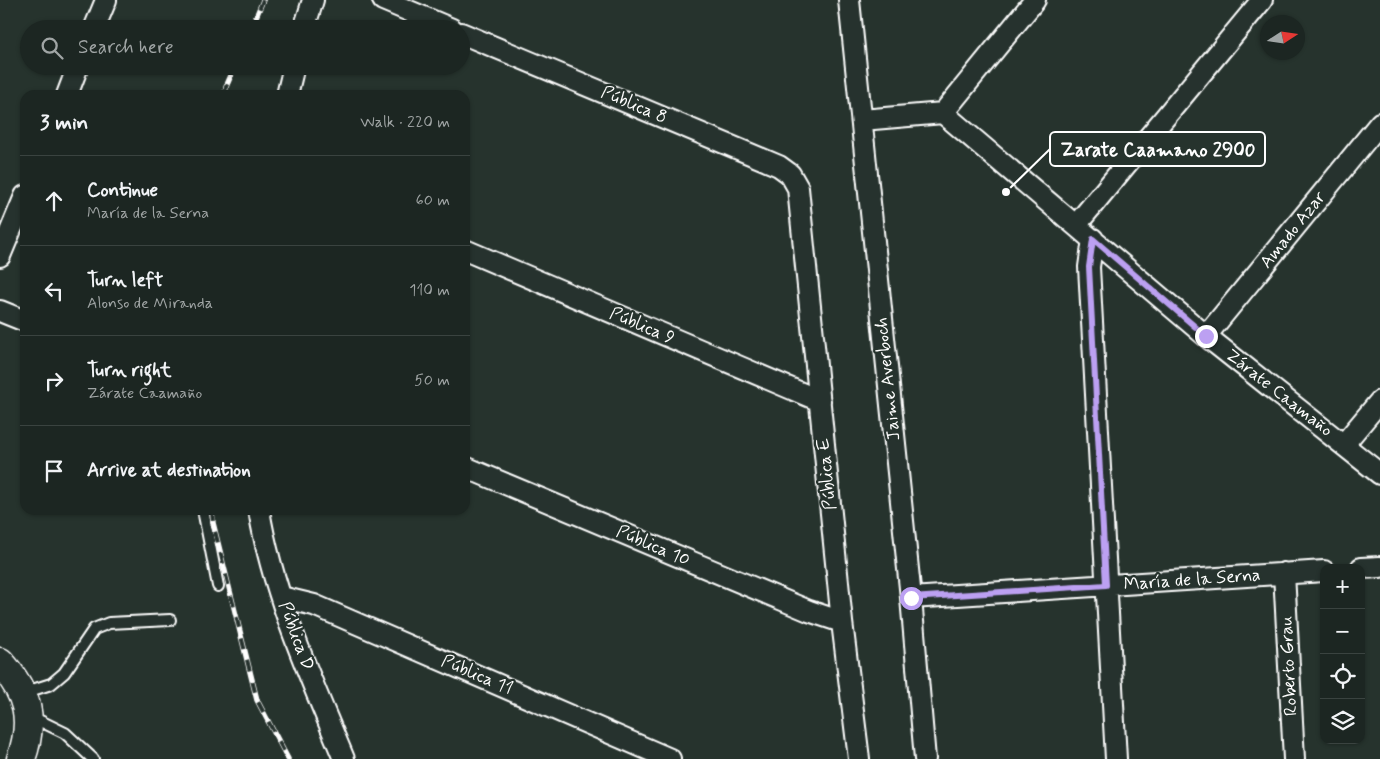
<!DOCTYPE html>
<html lang="en">
<head>
<meta charset="utf-8">
<style>
	body { margin:0; font-family:Mynerve,sans-serif; background:#29322f; color:#f1f3f6 }
	.controls { position:absolute; right:15px; bottom:15px; display:grid; overflow:hidden; border-radius:10px; box-shadow:0 1px 4px #0004 }
	.controls button { width:45px; height:45px; display:grid; place-items:center; padding:0; border:0; border-bottom:1px solid #3a4340; background:#1c2622; color:#f1f3f6; font:25px sans-serif }
	.compass { position:absolute; left:1260px; top:15px; width:45px; height:45px; border-radius:50%; background:#1c2622; box-shadow:0 1px 4px #0004; rotate:78deg }
	.stop { position:absolute; width:15px; height:15px; margin:-11px; border:4px solid #bca0f2; border-radius:50%; background:#fff }
	.stop.end { background:#bca0f2; border-color:#fff; box-shadow:0 1px 5px #0008 }
	.list { margin:0; padding:0; list-style:none }
	h2 { display:flex; justify-content:space-between; align-items:center; height:65px; margin:0; padding:0 20px; font-size:21px }
	h2 small { font-size:16px; font-weight:400; color:#a0a5a5 }
	.list li { display:grid; grid-template-columns:32px 1fr auto; gap:15px; align-items:center; box-sizing:border-box; height:90px; padding:0 20px; border-top:1px solid #3a4340 }
	.list b { display:block; font-size:19px; white-space:nowrap }
	.list p { margin:0; font-size:16px; white-space:nowrap; color:#a0a5a5 }
	.list em { font-size:16px; font-style:normal; color:#a0a5a5 }
	.icon { flex:none; width:28px; height:28px; fill:none; stroke:currentColor; stroke-width:2; stroke-linecap:round; stroke-linejoin:round }
	.map { position:relative; flex:none; width:1380px; height:759px; overflow:hidden }
	.search { position:absolute; background:#1c2622; box-shadow:0 1px 4px #0004; left:20px; top:20px; width:450px; height:55px; display:flex; align-items:center; gap:12px; box-sizing:border-box; padding:0 18px; border-radius:28px; color:#a0a5a5; font-size:19px }
	.panel { position:absolute; background:#1c2622; box-shadow:0 1px 4px #0004; left:20px; top:90px; width:450px; height:425px; border-radius:15px }
	.map>svg:first-child { display:block }
</style>
</head>
<body>
<div class="map">
<svg width="1380" height="759" viewBox="0 0 1380 759">
	<rect width="100%" height="100%" fill="#26332d"/>
	<filter id="ink" filterUnits="userSpaceOnUse"><feTurbulence type="fractalNoise" baseFrequency=".02" numOctaves="2"/><feDisplacementMap in="SourceGraphic" scale="10" xChannelSelector="R" yChannelSelector="G"/><feConvolveMatrix kernelMatrix="1 2 1 2 8 2 1 2 1" color-interpolation-filters="sRGB"/></filter>
	<g filter="url(#ink)">
		<g fill="none" stroke-linecap="round" stroke-linejoin="round">
			<g stroke="#fff" stroke-width="14">
				<path id="lane" d="M203,510L218,586
					M23,693L51,684L64,673L94,629L109,623L170,620
					M30,716L65,733L93,759"/>
			</g>
			<g stroke="#fff" stroke-width="24">
				<path id="street" d="M383,0L452,29
					M849,0L911,598L925,759
					M94,29L106,0
					M304,29L313,0
					M461,33L779,166L790,174L798,188L842,622L859,759
					M67,95L78,66
					M287,95L294,66
					M943,113L1035,0
					M862,120L943,113L1206,336L1380,474
					M1077,224L1262,0
					M1093,239L1089,267L1116,759
					M465,250L820,401
					M0,256L25,196
					M0,311L25,321
					M1206,336L1380,123
					M1344,444L1380,401
					M465,467L809,611L842,622
					M259,510C273,596 311,679 344,759
					M1361,568L1380,567
					M1284,573L1294,759
					M281,597L314,605L670,759
					M911,598L1324,571"/>
			</g>
			<g stroke="#fff" stroke-width="31">
				<path id="secondary" d="M0,662C28,693 35,719 21,759"/>
			</g>
			<use href="#lane" stroke="#26332d" stroke-width="10"/>
			<use href="#street" stroke="#26332d" stroke-width="20"/>
			<use href="#secondary" stroke="#26332d" stroke-width="28"/>
			<g stroke="#fff" stroke-width="5.5">
				<path id="rail" d="M251,29L263,0
					M225,95L226,87L235,66
					M212,510L213,523L257,700L288,759"/>
			</g>
			<use href="#rail" stroke="#26332d" stroke-width="4" stroke-dasharray="11" stroke-linecap="butt"/>
		</g>
	</g>
	<g fill="none" stroke-linecap="round" stroke-linejoin="round" filter="url(#ink)">
		<path stroke="#bca0f2" stroke-width="6" d="M911,598L1106,585L1089,267L1093,239L1206,336"/>
	</g>
	<g text-anchor="middle" dominant-baseline="central" stroke-width="4.5" stroke-linejoin="round" paint-order="stroke">
		<g font-size="18" fill="#fff" stroke="#26332d">
			<text transform="translate(634 105) rotate(23)">Pública 8</text>
			<text transform="translate(1293 230) rotate(-51)">Amado Azar</text>
			<text transform="translate(642 326) rotate(23)">Pública 9</text>
			<text transform="translate(888 379) rotate(-96)">Jaime Averboch</text>
			<text transform="translate(1279 393) rotate(38)">Zárate Caamaño</text>
			<text transform="translate(827 474) rotate(-96)">Pública E</text>
			<text transform="translate(653 546) rotate(23)">Pública 10</text>
			<text transform="translate(1192 580) rotate(-4)">María de la Serna</text>
			<text transform="translate(296 636) rotate(70)">Pública D</text>
			<text transform="translate(1289 666) rotate(-93)">Roberto Grau</text>
			<text transform="translate(477 675) rotate(23)">Pública 11</text>
		</g>
	</g>
	<path fill="none" stroke="#fff" stroke-width="2" d="M1006 192L1050 149"/>
	<circle fill="#fff" stroke="#26332d" stroke-width="2" cx="1006" cy="192" r="5"/>
	<rect fill="#26332d" stroke="#fff" stroke-width="2" x="1050" y="132" width="215" height="34" rx="5"/>
	<g font-size="19" text-anchor="middle" font-weight="bold" fill="#fff">
		<text x="1158" y="156">Zarate Caamano 2900</text>
	</g>
</svg>
<div class="controls">
<button>+</button>
<button>−</button>
<button><svg class="icon" aria-label="locate" viewBox="0 0 24 24"><circle cx="12" cy="12" r="6"/><path d="M12 2v4M12 18v4M2 12h4M18 12h4"/></svg></button>
<button><svg class="icon" aria-label="layers" viewBox="0 0 24 24"><path d="M12 4l9 5-9 5-9-5zM3 14l9 5 9-5"/></svg></button>
</div>
<svg class="compass" viewBox="-18 -18 36 36"><path d="M0-13l5 13h-10z" fill="#e53935"/><path d="M0 13l5-13h-10z" fill="#a0a5a5"/></svg>
<div class="stop" style="left:911px;top:598px"></div>
<div class="stop end" style="left:1206px;top:336px"></div>
<div class="search"><svg class="icon" aria-label="search" viewBox="0 0 24 24"><circle cx="10" cy="10" r="6"/><path d="M15 15l6 6"/></svg>Search here</div>
<section class="panel">
<h2>3 min<small>Walk · 220 m</small></h2>
<ul class="list">
<li><svg class="icon" aria-label="ahead" viewBox="0 0 24 24"><path d="M12 20V5M6 11l6-6 6 6"/></svg><div><b>Continue</b><p>María de la Serna</p></div><em>60 m</em></li>
<li><svg class="icon" aria-label="left" viewBox="0 0 24 24"><path d="M17 20v-9H6M10 6l-5 5 5 5"/></svg><div><b>Turn left</b><p>Alonso de Miranda</p></div><em>110 m</em></li>
<li><svg class="icon" aria-label="right" viewBox="0 0 24 24"><path d="M7 20v-9h11M14 6l5 5-5 5"/></svg><div><b>Turn right</b><p>Zárate Caamaño</p></div><em>50 m</em></li>
<li><svg class="icon" aria-label="arrive" viewBox="0 0 24 24"><path d="M6 21V4h12l-3 4 3 4H6"/></svg><div><b>Arrive at destination</b></div></li>
</ul>
</section>
</div>
</body>
</html>
